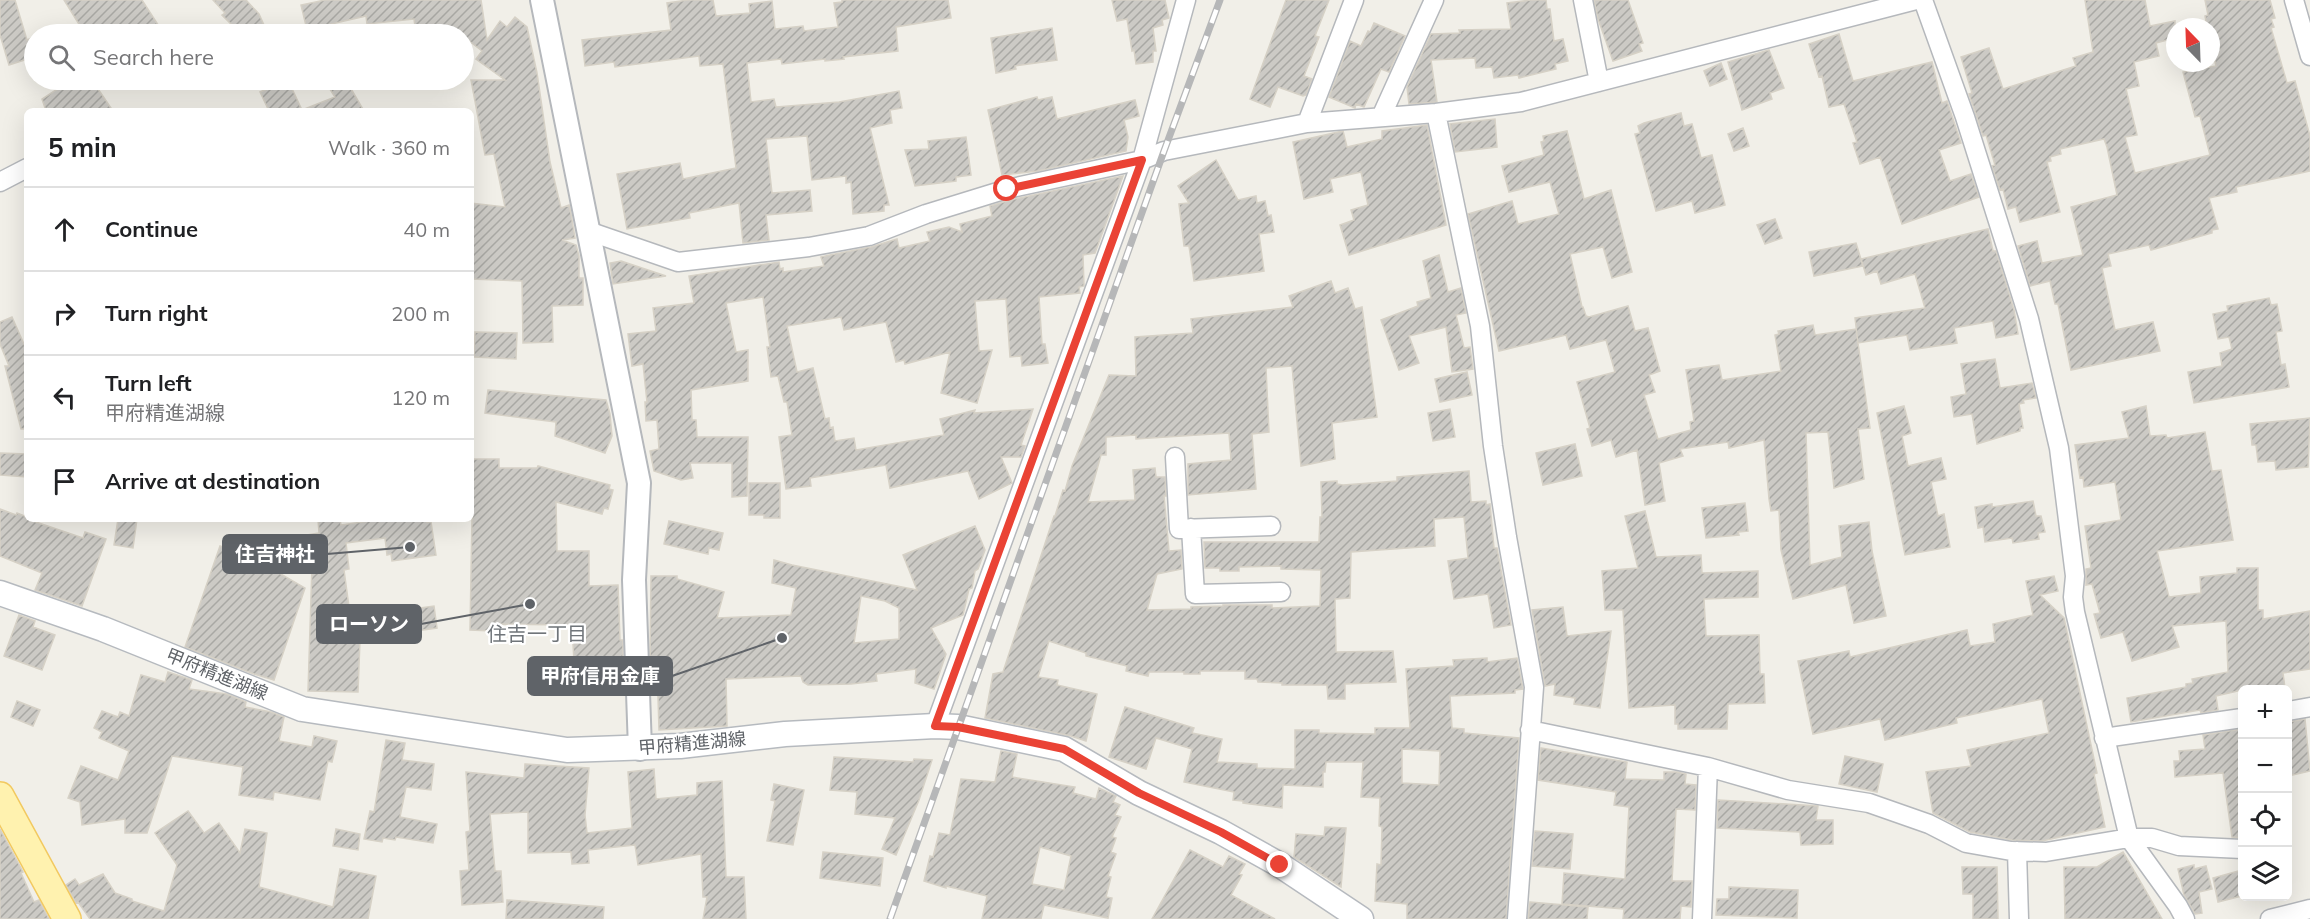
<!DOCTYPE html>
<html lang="en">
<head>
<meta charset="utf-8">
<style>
	body { margin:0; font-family:Mulish,"Noto Sans JP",sans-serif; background:#f6f6f6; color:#202124 }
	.controls { position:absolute; right:18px; bottom:18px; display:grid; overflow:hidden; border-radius:9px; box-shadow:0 6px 24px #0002 }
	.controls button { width:54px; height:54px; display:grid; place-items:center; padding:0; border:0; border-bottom:2px solid #e0e0e0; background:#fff; color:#202124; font:30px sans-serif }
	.compass { position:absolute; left:2166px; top:18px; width:54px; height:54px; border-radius:50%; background:#fff; box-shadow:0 6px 24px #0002; rotate:337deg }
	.stop { position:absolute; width:18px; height:18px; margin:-14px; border:4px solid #ea4335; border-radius:50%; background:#fff }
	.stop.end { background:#ea4335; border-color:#fff; box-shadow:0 2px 6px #0008 }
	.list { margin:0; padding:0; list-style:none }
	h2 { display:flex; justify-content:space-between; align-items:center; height:78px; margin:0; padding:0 24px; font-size:26px }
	h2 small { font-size:20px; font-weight:400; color:#757577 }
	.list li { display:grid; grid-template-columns:39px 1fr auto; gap:18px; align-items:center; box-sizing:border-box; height:84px; padding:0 24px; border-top:2px solid #e0e0e0 }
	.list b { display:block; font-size:22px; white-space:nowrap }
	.list p { margin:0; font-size:20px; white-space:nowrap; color:#757577 }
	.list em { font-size:20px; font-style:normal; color:#757577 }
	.icon { flex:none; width:33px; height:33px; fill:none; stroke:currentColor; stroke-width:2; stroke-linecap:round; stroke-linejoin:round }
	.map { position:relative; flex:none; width:2310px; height:919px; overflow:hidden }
	.search { position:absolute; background:#fff; box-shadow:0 6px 24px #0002; left:24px; top:24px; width:450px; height:66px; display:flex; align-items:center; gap:15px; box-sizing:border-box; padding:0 21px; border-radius:33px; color:#757577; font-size:22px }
	.panel { position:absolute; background:#fff; box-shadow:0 6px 24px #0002; left:24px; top:108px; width:450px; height:414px; border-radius:9px }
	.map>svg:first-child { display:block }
</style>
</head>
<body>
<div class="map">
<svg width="2310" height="919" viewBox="0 0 2310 919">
	<defs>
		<pattern id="building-hatch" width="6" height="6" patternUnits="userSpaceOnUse" patternTransform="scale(1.5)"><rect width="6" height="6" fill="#cccac5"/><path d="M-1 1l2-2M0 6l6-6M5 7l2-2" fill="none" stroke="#a9a8a4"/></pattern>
	</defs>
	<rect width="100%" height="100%" fill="#f1efe8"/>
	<path fill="url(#building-hatch)" stroke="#d6d1c6" stroke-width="1.5" fill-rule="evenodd" d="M0,0H15L27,40L34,37V57L9,65L0,35Z
		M64,0H142L164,34H85Z
		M213,0H246L259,14L268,34H241L222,15L225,13Z
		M325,0H481L487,40L500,21L507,27L515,17L527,27L537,73L550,162L561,208L569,205L571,214L575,238L562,240L576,245L579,256V278H583V305L552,306L553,342L523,343L522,281L471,279V203L505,207L494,154L485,155L471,80H505L476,59L482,51L464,37V34H416L414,19L367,24L366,16L327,25L329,34H308L301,5Z
		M688,0H713L716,16L750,13L749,4L772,1L775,29L803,26L804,31L838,27L834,3L842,2V0H948L951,18L896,27L898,51L843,57L844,59L825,61V59L782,64L781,59L747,63L751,102L774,99L776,107L839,102L899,91L902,108L890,110L892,123L870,128L889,205H884V211L853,214L851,182L846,183V176L812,180L807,136L766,139L772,193L810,190L812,211L766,215L769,240L743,243L739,203L689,213L690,218L627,229L617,174L680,163L683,179L736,168L723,64L700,66L699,56L615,67L614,62L585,66L582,40L671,30L667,3Z
		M1112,0H1165L1169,18L1162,20L1163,25L1153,28L1156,51H1153V62L1136,64L1134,50L1132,51L1127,19L1117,21Z
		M1286,0H1329L1315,36L1319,37L1304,76L1312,79L1306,95L1303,96L1278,87L1270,107L1250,99Z
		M1531,0H1546L1547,9H1550L1554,41L1563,39L1568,61L1555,64L1556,69L1519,78L1518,75L1494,78L1492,67L1476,68L1475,58L1431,60L1437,102L1409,104L1407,87L1431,34L1460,33L1459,30L1511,29L1507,3Z
		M1594,0H1628L1643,43L1639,44L1642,51L1613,61L1598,19Z
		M2085,0H2145L2150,26L2175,21V38L2156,43L2159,56L2134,62L2139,86L2126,89L2137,135L2125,137L2135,173L2210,155L2200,116L2195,117L2183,72L2216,66L2211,44V27H2207L2205,16L2208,15L2205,0H2270L2275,18L2271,19L2274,27L2271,28L2287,83L2295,81L2310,136V171L2236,187L2237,192L2209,198L2218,229L2212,230V233L2151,250L2149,245L2108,254L2111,266L2102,268L2115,330L2153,322L2160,351L2071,370L2058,304H2055L2050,281L2030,286L2018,246L2037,241L2042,263L2083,255L2071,207L2117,195L2107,147L2104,139L2060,149L2061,154L2050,157L2051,161L2047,162L2060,212L2020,222L2016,207L2008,209L2003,189L2000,190L1992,166L1995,165L1986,135L1983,136L1969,94L1972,93L1961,57L1989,48L2003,89L2076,66L2073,58L2093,52Z
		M1374,23L1405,36L1389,72L1381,69L1364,107L1356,104L1355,108L1329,97L1350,41L1361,46L1368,31L1370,32Z
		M1052,28L1057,60L1015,66L1016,69L996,73L991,38Z
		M1839,34L1853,81L1932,62L1942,103L1947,101L1961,143L1939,150L1950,181L1971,174L1979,197L1902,224L1880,157L1860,164L1853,143L1857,142L1844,104L1829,107L1822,76L1819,77L1809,44Z
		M1769,50L1784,88L1770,93L1772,99L1742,110L1728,62Z
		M1721,63L1727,79L1710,86L1704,71Z
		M71,80H92L113,111H46L42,99Z
		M288,80L302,110L335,97L324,80H346L364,111H269L260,92Z
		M1037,97L1038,100L1052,97L1057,119L1135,100L1139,116L1124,120L1128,137L1126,151L1038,171L1002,175L988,110Z
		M1681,113L1684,126L1692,124L1701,158L1712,155L1725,205L1695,213L1692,201L1656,211L1635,134L1640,133L1638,126L1644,123Z
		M1495,119L1497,147L1455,152L1450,124Z
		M1427,125L1446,225L1349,255L1340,225L1354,220L1351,210L1368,205L1361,172L1330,179L1333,192L1304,199L1293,142L1343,131L1347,147L1382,139V131Z
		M1743,128L1749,146L1734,151L1728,134Z
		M1567,131L1584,199L1611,190L1632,272L1612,278L1603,247L1570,254L1582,307H1583L1586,316L1589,317L1628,306L1635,331L1648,328L1660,371L1649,375L1655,392L1644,395L1658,439L1691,430L1690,422L1694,421L1686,370L1719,365L1722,380L1781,371L1775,335L1779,334L1778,331L1813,325L1815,335L1856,329L1870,428L1858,429L1864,479L1834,488L1828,432L1806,433L1810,565L1842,557L1839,526L1869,522L1872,551L1886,616L1854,623L1846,585L1793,599L1781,550L1779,510L1771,511L1769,499L1764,440L1729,448L1728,442L1680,449L1683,456L1659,463L1665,501L1645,505L1637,450L1616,457L1611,440L1592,446L1587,429L1590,428L1577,382L1615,372L1606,340L1570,349L1566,335L1499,351L1468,214L1512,201L1518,224L1559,214L1550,182L1509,192L1502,166L1544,155L1541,142L1544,141L1543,136Z
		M966,137L971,175L956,177V181L915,186L905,150L929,149L928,141Z
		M1216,160L1238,200L1256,196L1257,203L1265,201L1268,216L1271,215L1274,232L1259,234L1264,271L1194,281L1189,246H1184L1179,204L1189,203L1178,186Z
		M1123,176L1095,253L1083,255L1084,286L1079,287L1080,293L1039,297L1042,344H1045L1048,363L1022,366L1021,356L1010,357L1006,299L975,301L979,351L992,350L977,403L941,393L950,352L905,364L904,360L896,362L886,322L844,330L841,317L787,326L797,372L813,368L825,419L829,418L830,428L833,427L835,441L854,438L856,450L944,435L940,419L975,410L974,413L1033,409L1021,445L1025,446L1021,457H1001L1012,483L979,499L968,471L890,488L886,465L810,478L811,486L786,489L779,437L792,435L787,402H784L778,376L771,377L767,347H770L763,297L726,303L736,352L748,350V381L691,390L692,420H696L697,437H748L747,496L732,497V463H690L693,478L681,480L654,471L650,451L659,449L657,420L646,421L645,402H647L643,364L632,366L628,334L656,331L653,308L694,303L689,276L779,262L780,269L783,268V272L824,266L821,257L830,255L871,247L897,239L899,248L930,241L927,232L949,227L962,232L960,224L992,216L990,206L1010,200Z
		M1775,219L1782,238L1765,244L1757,225Z
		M1988,229L1993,251H1996L2014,310L2018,334L1996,338L1993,321L1954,328L1957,343L1910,350L1907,335L1858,343L1855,318L1925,308L1915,274L1881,284L1877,271L1866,275L1861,259Z
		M1856,243L1863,266L1814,276L1809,252Z
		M1439,255L1448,292L1461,288L1466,313L1456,315L1464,348L1470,347L1473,369L1452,372L1446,327L1409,336L1419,363L1399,370L1381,320L1418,306L1417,302L1431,298L1423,261Z
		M621,261L666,276L613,284L610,263Z
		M1331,281L1335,293L1348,288L1355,309L1362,307L1377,417L1332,423L1335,459L1301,466L1292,366L1266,368L1269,432L1252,434L1256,489L1188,495V464L1231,460L1229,433L1136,439V435L1106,437V455H1101L1088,502L1135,500L1133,470L1155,468L1156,477H1165L1166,496H1164L1169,551L1181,550L1182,569L1157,574L1147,610L1191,609V607L1223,606V605H1272V608L1320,606L1321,570L1281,569V566L1239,567V571H1220V568H1205L1204,542H1319L1320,517H1322L1321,482L1337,481V484L1343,485L1397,481V477L1469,471L1471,502L1486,501V505L1490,504L1494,548H1497L1511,625L1494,628L1488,594L1454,599L1448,561L1468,558L1464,517L1434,519L1435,546L1351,552L1350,598L1335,599L1336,652L1393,651L1396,682L1345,684V699H1328L1327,685H1282V683L1258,682L1257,679H1245V671H1200V674H1184V672H1149L1148,676L1126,671L1127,666L1086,656V653L1049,641L1038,677L1058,680L1057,685L1097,694L1086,741L1071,736L985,718L993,674L1003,672L1054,516H1055L1063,490L1065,491L1072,466L1109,375L1136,376L1135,337L1193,333L1191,319L1293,307L1289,296Z
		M2269,298L2271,305L2277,304L2282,331L2276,332L2281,365L2285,364L2289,387L2194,403L2188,372L2222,366L2220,353L2232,349L2229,337L2218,339L2213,314L2228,311L2227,306Z
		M12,317L27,351V429H21L5,366H9L0,344V322Z
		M475,332L517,333L516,359L474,357Z
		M1995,359L2000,388L2032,383L2036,398L2023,400L2024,403L2019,404L2023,428H2020V431L1977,444L1972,414L1954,417L1951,397L1966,394L1961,364Z
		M1467,372L1472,395L1440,402L1435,379Z
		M488,390L606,400L610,414L612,436L605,453L555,436L556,422L485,413Z
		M1904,406L1911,433L1902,436L1908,466L1941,458L1946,479L1931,482L1938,516L1944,514L1950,547L1905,555L1877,413Z
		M2146,406L2150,436L2166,435L2167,438L2205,432L2212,471L2221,470L2233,540L2157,551L2169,597L2201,593L2200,577L2237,573V568H2258V610H2263V619L2310,611V669L2283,673L2285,688L2242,690L2216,696L2218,710L2201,713L2200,710L2131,722L2127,698L2186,687V684L2193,683L2192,679L2228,672L2226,621L2172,626L2179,647L2132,661L2123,632L2101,638L2094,614L2100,613L2092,584L2086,585V569L2091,568L2085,526L2121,520L2115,482L2084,487L2083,477L2080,478L2075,445L2129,438L2122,412Z
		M1450,409L1455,437L1433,441L1428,413Z
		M2310,418L2308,467L2276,470L2275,461L2258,462L2256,445H2252L2250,424Z
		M1575,444L1582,476L1543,485L1536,453Z
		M0,453L27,454V477L0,475Z
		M473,459H499V468H537L538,466L610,485L609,489L613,490L608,509L604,508L602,514L556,502L557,551H589V586L618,585L620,640H623V660L574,662L572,625L492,624V631L470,630Z
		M749,483H780V518H764V515H749Z
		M2033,501L2036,516H2041L2045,532L2038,533L2039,539L2013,543L2012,538L1985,542L1983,527L1978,528L1975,507L1992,504V507Z
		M1745,503L1748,531L1738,532L1739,535L1706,538L1702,508Z
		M0,509L16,515L17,513L27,517V519L83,538L85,532L106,539L82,606L35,590L42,573L0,556Z
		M1645,511L1656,557L1701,555L1702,573L1758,571V597L1704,599L1706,636L1759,635L1760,674H1764L1765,703L1728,704L1727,729H1678V724H1675V705L1629,708L1623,610H1605L1602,571L1638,568L1625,516Z
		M118,519H137L133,548L114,545Z
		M318,519H340L341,525L384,519H427V522H431L436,555L392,561L391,554L387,555L385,538L346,543L349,569L344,570L350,614H361L358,692L308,691L312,565L304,563L300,536L319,533Z
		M669,521L723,533L719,550L709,548L708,554L664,544Z
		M975,526L985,550L978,569L975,571L972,588L969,589L963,615L931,628L946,654L934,689L915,683L916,669L876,674L877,681L851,684L808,685L803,682L801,676L726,679L727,726L659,730L658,697L652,659H650L651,576H677V579L724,592L717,618L791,615L796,588L772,583L774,560L792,565L917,590L903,555ZM861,596L885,601L899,608V639L854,643Z
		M220,546L250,556L305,588L274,680L254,674L185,647Z
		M2054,576L2058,591L2040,595L2064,618L2097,773L2094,774L2105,827L2042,841L2012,840L1970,832L1933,813L1926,772L1971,766L1967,750L2049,733L2042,699L1956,718L1957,723L1885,740L1880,719L1813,734L1798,661L1849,651L1850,657L1967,630L1970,646L1995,642L1993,624L2033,615L2026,581Z
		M434,606L437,628L409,632L406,610Z
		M1563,607L1567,636L1611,631L1600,708L1574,704L1575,698L1554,695L1555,684L1545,686L1532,610Z
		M19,615L35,621L33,627L55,635L42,670L4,656Z
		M1487,658V662L1517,658L1523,689L1515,690V693L1450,696L1452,728L1464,729V733L1519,738L1506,919H1407V904L1375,901L1377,864L1381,865L1382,827L1379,826L1380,798L1361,797L1363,762H1326L1325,772H1323V787L1283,785L1282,808L1243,803V801L1233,800L1234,792L1184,782L1192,749L1156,738L1146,769L1109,757L1125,707L1194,728L1192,733L1222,739L1217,762L1257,764V768L1295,769V730H1319V733L1375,734V728H1410L1406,669L1454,666L1453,660ZM1402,749L1440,751L1439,785L1402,783Z
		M168,672L192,680L189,689L227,694L246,702L245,707L271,712L284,717L279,741L312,747L314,736L337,741L332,762L328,761L320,800L274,792L273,800L239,795L243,767L172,756L147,833H125V819L82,825L80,802L68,798L81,766L118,780L129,751L99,738L102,732L94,728L102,711L118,717L120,712L129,716L141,675L165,682Z
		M17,701L40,710L33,726L11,717Z
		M2305,719L2310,771L2288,776V722Z
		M2242,729V838L2232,837L2223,773L2175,777L2174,761H2180L2179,751L2205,749L2203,735Z
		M386,740L405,743L402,760L434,764L431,790L406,787L400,817L437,824L433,843L396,837L395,840L383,838L382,842L364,839L370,811L374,812Z
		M1541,748L1627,762L1625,779L1664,780V772H1677L1686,774L1685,784L1696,785L1695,810L1676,809L1672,881H1692L1691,907L1681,906L1680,919H1623L1624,909L1562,904L1564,873L1625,879L1629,807L1614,805L1616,792L1538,780Z
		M1001,751L1017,754L1012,777L1075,787L1073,793L1096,799L1099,788L1116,796L1113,802L1120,805L1115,815L1121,817L1112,837L1116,838L1111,852L1116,854L1108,876L1111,877L1106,897L1112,898L1108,918L1044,905L1041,919H982L987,896L946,886V888L924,881L930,856L933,857L939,833L950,835L961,779L995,782ZM1040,847L1071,856L1064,890L1032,884Z
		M1845,756L1883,764L1877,792L1839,784Z
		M834,757L913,762L914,759L932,760L919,800L896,855L882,849L895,818L855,814L857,792L830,790Z
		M525,764L589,768L585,815L587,833L632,828L628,772L654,769L656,799L697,795V783L722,781L726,877H744L746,919H703L707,897H703L701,854L638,865L635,845L588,850L589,863L572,864L571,852L528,853V812L490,814L495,871H501L503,902L462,905L460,871L469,870L466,832L470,831L466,772L524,778Z
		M774,784L804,790L793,845L767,841L775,801L771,800Z
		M1718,800L1818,806L1816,820H1833V844L1801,845L1800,832L1717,828Z
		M188,811L204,833L219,823L240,853L245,829L267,833L259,887L333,907L340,869L376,876L368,919H90L78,902L76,903L66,885L75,879L79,885L103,874L115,893L132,899V901L164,911L177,865L155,833Z
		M1325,827L1346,828L1341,887L1294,857L1296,834L1324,836Z
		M0,829L23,872L21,873L34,902L39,900L49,919H0Z
		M336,829L360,834L358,850L333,846Z
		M1535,831L1573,834L1570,869L1532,866Z
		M1190,850L1223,867L1229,856L1245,864L1239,874L1242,875L1231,895L1275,919H1152Z
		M823,852L883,858L880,886L820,878Z
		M2123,852L2162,919H2065L2064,867H2097Z
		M2194,865V869L2206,866L2212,889L2199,892L2202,913L2195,914L2184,895L2178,869Z
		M1962,867H1997L1998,919H1973V894H1963Z
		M2242,870V896L2218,902L2213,878Z
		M1729,887L1798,890L1797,918L1716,915L1717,899H1729Z
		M507,900L604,907L603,919H506Z
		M1530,902L1588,907L1587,919H1528Z"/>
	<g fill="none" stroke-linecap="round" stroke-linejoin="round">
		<g stroke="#b5b8bc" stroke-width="21">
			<path id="minor" d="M1583,0L1599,82
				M1923,0L1965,117L2029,319L2059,448L2075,576L2073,597L2075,612L2129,838L2178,906L2185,919
				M2294,0L2310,56
				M1436,113L1480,326L1493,446L1507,537L1534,687L1517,919
				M1381,117L1434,0
				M1307,123L1354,0
				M0,182L27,168
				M588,231L678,262L809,247L869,236L926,214L1007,189L1142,160L1164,151L1307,123L1436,113L1521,102L1916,0
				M1175,457L1179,529L1271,526
				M1191,528L1195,594L1281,592
				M2288,711L2310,707
				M935,726L1142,160L1186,0
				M1530,730L1708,767L1788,790L1869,803L1929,824L1966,843L2011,851L2046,852L2129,838H2152L2179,846L2242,849
				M2104,738L2242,718
				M2017,851L2019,919
				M1702,919L1708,767
				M2270,919L2310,909"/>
		</g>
		<g stroke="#b5b8bc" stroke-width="26">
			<path id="tertiary" d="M542,0L639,483L634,580L640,749"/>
		</g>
		<g stroke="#b6babf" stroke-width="27">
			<path id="secondary" d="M0,593L103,629L302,709L567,750L680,746L785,734L935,726L958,727L1064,749L1139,793L1221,832L1280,865L1361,919"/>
		</g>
		<g stroke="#f2c960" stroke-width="30">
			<path id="primary" d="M0,796L67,919"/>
		</g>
		<use href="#minor" stroke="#fff" stroke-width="18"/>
		<use href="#tertiary" stroke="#fff" stroke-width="22"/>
		<use href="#secondary" stroke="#fff" stroke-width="24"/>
		<use href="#primary" stroke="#fff2af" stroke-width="27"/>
		<g stroke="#b6b7b8" stroke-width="7">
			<path id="rail" d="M890,919L1164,151L1220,0"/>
		</g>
		<use href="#rail" stroke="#fff" stroke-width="4.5" stroke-dasharray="14" stroke-linecap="butt"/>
	</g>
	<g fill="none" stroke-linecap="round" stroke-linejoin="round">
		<path stroke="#ea4335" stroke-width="8" d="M1007,189L1142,160L935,726L958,727L1064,749L1139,793L1221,832L1280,865"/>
	</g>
	<g text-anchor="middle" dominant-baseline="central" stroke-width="4.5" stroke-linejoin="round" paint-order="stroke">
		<g font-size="18" fill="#5f6368" stroke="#fff">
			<text transform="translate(217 674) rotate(22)">甲府精進湖線</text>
			<text transform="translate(692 743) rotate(-5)">甲府精進湖線</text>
		</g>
		<g font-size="20" fill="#70757a" stroke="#fff">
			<text x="537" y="633">住吉一丁目</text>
		</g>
	</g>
	<path fill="none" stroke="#5f6368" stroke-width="2" d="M410 547L327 554M530 604L421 624M782 638L672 676"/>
	<g fill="#5f6368" stroke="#fff" stroke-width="2">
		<circle cx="410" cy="547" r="6"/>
		<circle cx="530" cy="604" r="6"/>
		<circle cx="782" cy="638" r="6"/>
	</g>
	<g fill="#5f6368" stroke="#5f6368" stroke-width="2">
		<rect x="223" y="535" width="104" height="38" rx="6"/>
		<rect x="317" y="605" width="104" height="38" rx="6"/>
		<rect x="528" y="657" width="144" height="38" rx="6"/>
	</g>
	<g font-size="20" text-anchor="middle" font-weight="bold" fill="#fff">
		<text x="275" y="561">住吉神社</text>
		<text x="369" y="631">ローソン</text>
		<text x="600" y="683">甲府信用金庫</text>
	</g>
</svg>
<div class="controls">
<button>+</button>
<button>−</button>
<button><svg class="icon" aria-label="locate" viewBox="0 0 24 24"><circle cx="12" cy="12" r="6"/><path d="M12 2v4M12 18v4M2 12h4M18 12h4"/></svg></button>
<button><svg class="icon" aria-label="layers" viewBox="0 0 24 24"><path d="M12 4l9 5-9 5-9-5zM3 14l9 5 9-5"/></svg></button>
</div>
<svg class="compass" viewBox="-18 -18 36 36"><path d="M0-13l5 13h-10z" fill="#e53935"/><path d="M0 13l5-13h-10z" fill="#757577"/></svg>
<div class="stop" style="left:1007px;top:189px"></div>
<div class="stop end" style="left:1280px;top:865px"></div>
<div class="search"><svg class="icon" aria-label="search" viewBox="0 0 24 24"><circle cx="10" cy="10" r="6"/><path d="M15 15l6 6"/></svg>Search here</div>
<section class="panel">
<h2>5 min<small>Walk · 360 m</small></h2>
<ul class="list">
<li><svg class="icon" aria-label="ahead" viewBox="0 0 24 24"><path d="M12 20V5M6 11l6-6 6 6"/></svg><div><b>Continue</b></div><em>40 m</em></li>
<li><svg class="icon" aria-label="right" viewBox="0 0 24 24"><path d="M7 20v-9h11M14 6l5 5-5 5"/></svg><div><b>Turn right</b></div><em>200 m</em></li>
<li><svg class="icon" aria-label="left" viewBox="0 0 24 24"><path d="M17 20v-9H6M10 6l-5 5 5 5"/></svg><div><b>Turn left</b><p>甲府精進湖線</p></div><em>120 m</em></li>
<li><svg class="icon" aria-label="arrive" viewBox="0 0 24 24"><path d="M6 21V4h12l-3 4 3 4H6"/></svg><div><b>Arrive at destination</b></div></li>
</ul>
</section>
</div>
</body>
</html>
